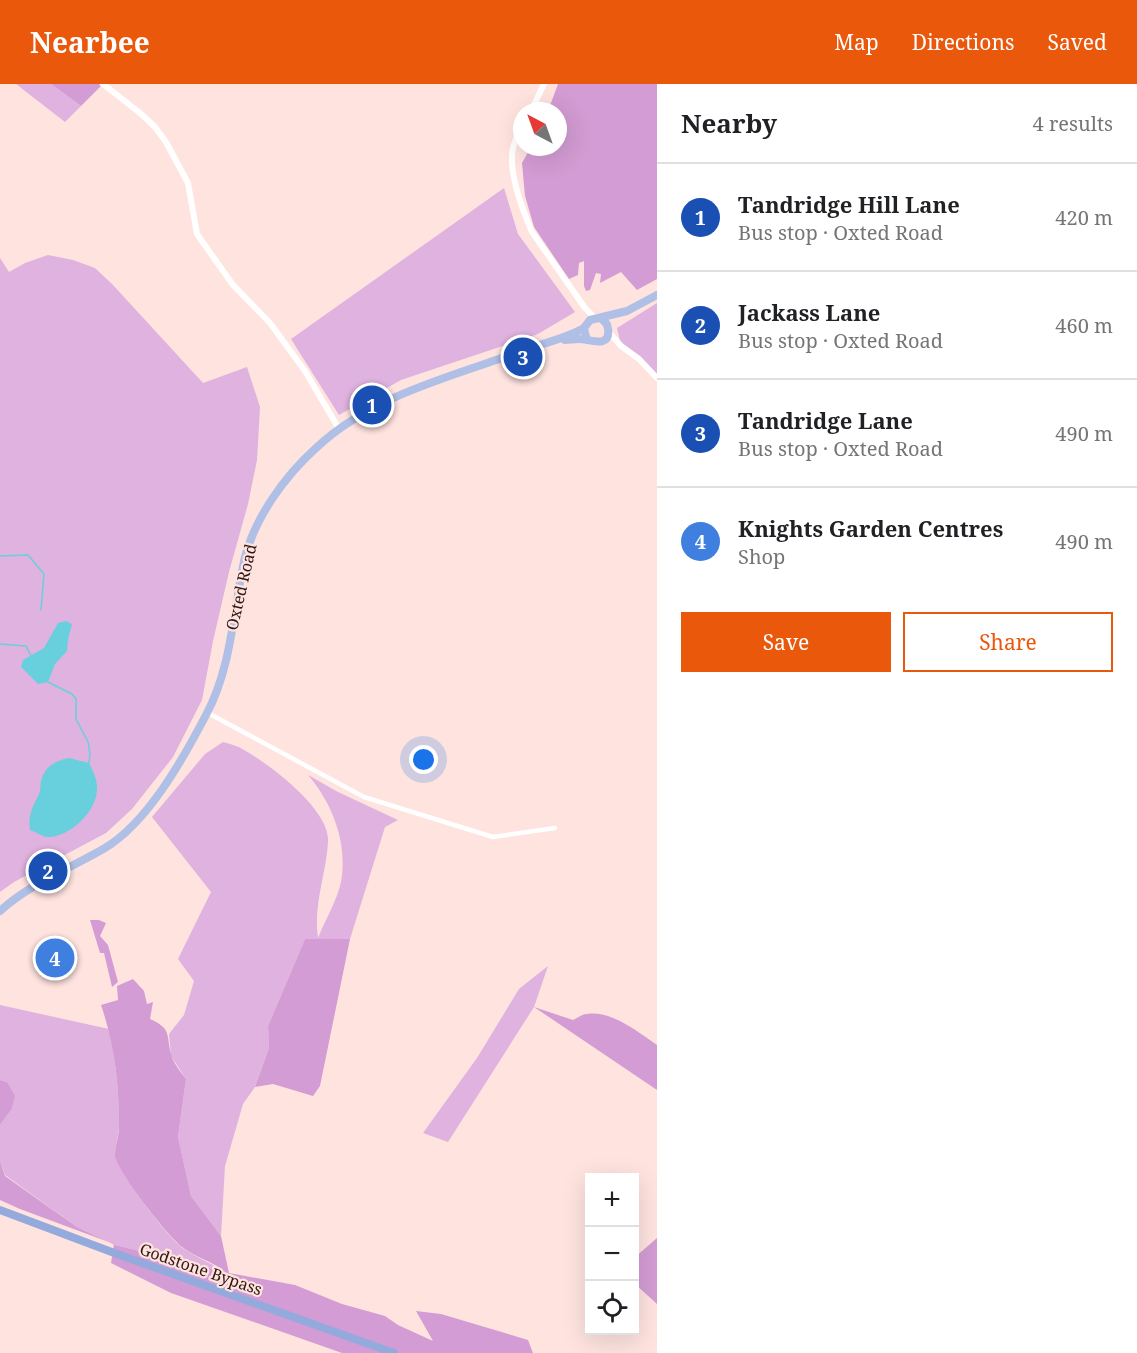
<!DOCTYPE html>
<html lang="en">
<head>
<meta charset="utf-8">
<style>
	body { margin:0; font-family:"Noto Serif",serif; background:#f6f6f6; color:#202124 }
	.controls { position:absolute; right:18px; bottom:18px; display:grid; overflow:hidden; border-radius:0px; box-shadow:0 6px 24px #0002 }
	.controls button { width:54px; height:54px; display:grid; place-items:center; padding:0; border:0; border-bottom:2px solid #e0e0e0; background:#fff; color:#202124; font:30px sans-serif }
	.compass { position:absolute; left:513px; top:18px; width:54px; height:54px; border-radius:50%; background:#fff; box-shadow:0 6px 24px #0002; rotate:319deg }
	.you { position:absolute; left:424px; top:676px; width:21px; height:21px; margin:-15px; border:4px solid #fff; border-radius:50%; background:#1a73e8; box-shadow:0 0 0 9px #1a73e833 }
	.badge { display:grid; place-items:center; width:39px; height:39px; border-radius:50%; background:#ea580c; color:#fff; font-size:20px; font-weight:700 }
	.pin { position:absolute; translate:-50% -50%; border:3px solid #fff; box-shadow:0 2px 6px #0006 }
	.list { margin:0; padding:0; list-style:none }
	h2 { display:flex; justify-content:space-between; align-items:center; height:78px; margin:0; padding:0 24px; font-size:26px }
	h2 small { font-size:20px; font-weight:400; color:#757577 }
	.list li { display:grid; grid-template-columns:39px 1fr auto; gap:18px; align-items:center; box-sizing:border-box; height:108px; padding:0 24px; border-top:2px solid #e0e0e0 }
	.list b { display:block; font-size:22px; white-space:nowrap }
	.list p { margin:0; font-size:20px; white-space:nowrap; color:#757577 }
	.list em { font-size:20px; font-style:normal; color:#757577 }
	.actions { display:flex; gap:12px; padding:18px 24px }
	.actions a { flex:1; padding:14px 0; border:2px solid #ea580c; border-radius:0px; text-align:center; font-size:21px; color:#ea580c }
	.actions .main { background:#ea580c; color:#fff }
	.icon { flex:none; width:33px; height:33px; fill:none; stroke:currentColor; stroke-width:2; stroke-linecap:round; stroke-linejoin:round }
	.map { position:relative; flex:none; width:657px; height:1269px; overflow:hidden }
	header { display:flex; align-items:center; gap:36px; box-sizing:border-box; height:84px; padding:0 30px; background:#ea580c; color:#fff }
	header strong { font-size:28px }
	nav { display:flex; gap:33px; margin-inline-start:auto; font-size:21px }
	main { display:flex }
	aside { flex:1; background:#fff }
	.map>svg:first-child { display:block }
</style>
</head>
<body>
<header>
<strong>Nearbee</strong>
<nav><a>Map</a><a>Directions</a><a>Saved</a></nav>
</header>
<main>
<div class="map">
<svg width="657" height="1269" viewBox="0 0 657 1269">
	<rect width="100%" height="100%" fill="#fee3df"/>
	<path fill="#dfb2df" d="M16,0H51L81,22L65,38Z
		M504,104L518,150L575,228L538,250L401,296L339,331L291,255Z
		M48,171L73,176L95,184L113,201L203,299L247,283L260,323L257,376L248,420L229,488L213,557L202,616L173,673L132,725L106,749L14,798L0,808V174L9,188L25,179Z
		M657,219V291L620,257L617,244Z
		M223,658C230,660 238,662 244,666C269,680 331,726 328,758C326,791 313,821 318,854C325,836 337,817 341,798C348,760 333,720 308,691L338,708L398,736L385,743L350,855H305L268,942L269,964L255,1003L243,1020L225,1082L221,1152L191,1112L178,1053L186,995L171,972L169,950L184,931L194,897L178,875L211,808L152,733L205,670Z
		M548,882L534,923L448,1058L423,1049L477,974L519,905Z
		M0,921L109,945C116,978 119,1009 119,1041C119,1052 114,1063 116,1073C120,1091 168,1154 184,1165C198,1174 214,1181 229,1189L115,1161L77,1143L5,1091L0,1077V1041L11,1026L7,998L0,996Z"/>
	<path fill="#d39cd4" d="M51,0H99L101,2L81,22Z
		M558,0H657V195L637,206L621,188L600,199L601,190L596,189L590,206L586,207L584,202V177L579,179L578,191L569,195L534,143L525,112L522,79L531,63H558V27H548Z
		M90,836H99L106,839L100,852L108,861L118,898L112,903L104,869H100Z
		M305,855H350L320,1002L313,1012L273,1000L255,1003L269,964L268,942Z
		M133,895L144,907L147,920L153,918L150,935C172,945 166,950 171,970C173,979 181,988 186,995L178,1053L191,1112L221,1152L229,1189L295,1201L342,1220L385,1232L398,1241L433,1257L416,1227L441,1230L528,1256L533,1269H342L171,1209L111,1179L114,1160L20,1125L0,1116V1077L5,1092L77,1143L115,1161L226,1188C213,1178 195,1173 182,1163C167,1151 117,1088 115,1071C115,1062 119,1052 119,1043C119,1001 115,962 101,921L118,916L117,902Z
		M534,923L573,936C578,934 582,930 587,930C611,926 638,948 657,961V1006Z
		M0,996L7,998L15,1012L11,1026L0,1041Z
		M657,1154V1220L635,1200L634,1174Z"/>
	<path fill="#68d0dd" d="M66,537L72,540L68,555L67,567L55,580L48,598L38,600L21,583L23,576L44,564L58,539Z
		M69,674L89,679C93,687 98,697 97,706C96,728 70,753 48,753C42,753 36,748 30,746C28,731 32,724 39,710C41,706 40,701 41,697C45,682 55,677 69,674Z"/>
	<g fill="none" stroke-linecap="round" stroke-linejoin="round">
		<path stroke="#68d0dd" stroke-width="1.5" d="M0,472L28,471L44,490L41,526
			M0,560L26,562L31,572
			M48,598L72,610L76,615V635L88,658L90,670L89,679"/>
		<path stroke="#fff" stroke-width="4.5" d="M208,629L364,713L493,753L555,744"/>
		<path stroke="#fff" stroke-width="6" d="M103,0L140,29L155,43L166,58L188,99L197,150L233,201L270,239L305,287L339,345
			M531,27L544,0
			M522,42C518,49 515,56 513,64C508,87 523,127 532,148L585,224L595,234
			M608,247L621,262L639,275L657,294"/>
		<path stroke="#afbfe5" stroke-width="8" d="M565,256C569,256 574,255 579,255C589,255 611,265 608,245C608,239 604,237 600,234
			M588,256L586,253L584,244L590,236L627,227L657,211
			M0,827C31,799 69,785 105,764C148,738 183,675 206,631C232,583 233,526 245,473C256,432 285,392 316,364C373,310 457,291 528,265C547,258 567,254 584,244"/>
		<path stroke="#94aadc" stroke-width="8" d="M0,1126L117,1170L394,1269"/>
	</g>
	<g text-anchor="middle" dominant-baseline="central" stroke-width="4.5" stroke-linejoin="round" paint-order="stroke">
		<g font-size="16" fill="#2f1714" stroke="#fee3df">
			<text transform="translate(241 503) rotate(-77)">Oxted Road</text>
			<text transform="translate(201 1185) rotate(19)">Godstone Bypass</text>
		</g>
	</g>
</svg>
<div class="controls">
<button>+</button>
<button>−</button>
<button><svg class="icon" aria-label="locate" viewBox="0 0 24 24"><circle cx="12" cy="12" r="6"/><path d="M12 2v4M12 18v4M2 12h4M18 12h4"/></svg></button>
</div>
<svg class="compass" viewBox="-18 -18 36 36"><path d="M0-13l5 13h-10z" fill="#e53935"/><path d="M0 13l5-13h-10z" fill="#757577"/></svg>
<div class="you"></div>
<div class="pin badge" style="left:372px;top:321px;background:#1a4fb4">1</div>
<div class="pin badge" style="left:48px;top:787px;background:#1a4fb4">2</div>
<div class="pin badge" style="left:523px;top:273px;background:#1a4fb4">3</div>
<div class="pin badge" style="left:55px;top:874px;background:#3f7fe0">4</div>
</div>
<aside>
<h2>Nearby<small>4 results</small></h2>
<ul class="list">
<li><span class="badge" style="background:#1a4fb4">1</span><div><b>Tandridge Hill Lane</b><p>Bus stop · Oxted Road</p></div><em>420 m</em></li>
<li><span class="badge" style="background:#1a4fb4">2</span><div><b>Jackass Lane</b><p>Bus stop · Oxted Road</p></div><em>460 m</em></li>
<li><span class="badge" style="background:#1a4fb4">3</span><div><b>Tandridge Lane</b><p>Bus stop · Oxted Road</p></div><em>490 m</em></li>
<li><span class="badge" style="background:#3f7fe0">4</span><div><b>Knights Garden Centres</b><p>Shop</p></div><em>490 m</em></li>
</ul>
<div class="actions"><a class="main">Save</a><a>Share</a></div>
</aside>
</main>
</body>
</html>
